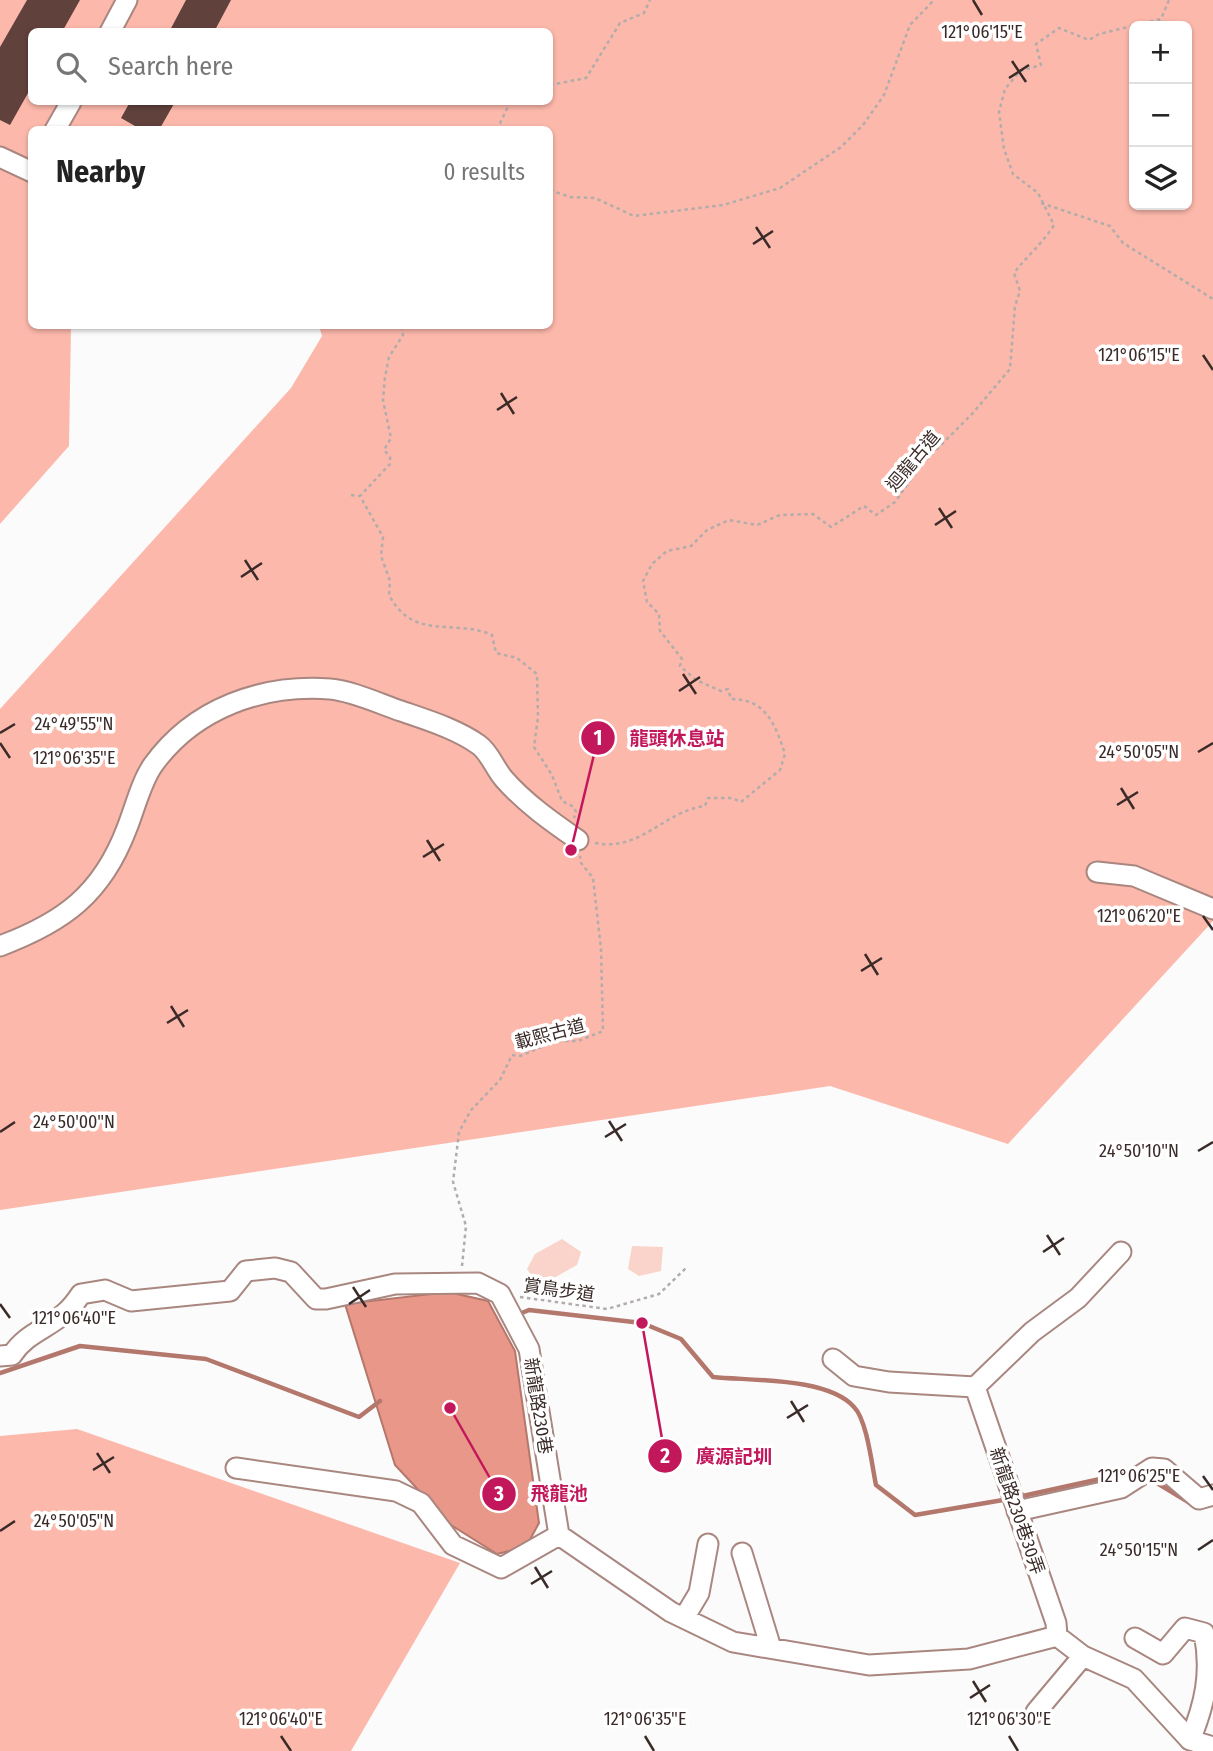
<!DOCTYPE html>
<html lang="en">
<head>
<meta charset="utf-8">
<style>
	body { margin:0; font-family:"Fira Sans Condensed","Noto Sans TC",sans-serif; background:#f6f6f6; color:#222 }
	.controls { position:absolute; right:21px; top:21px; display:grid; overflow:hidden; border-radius:10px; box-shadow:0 2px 5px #0004 }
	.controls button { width:63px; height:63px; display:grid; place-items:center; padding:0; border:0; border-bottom:2px solid #e0e0e0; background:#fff; color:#222; font:35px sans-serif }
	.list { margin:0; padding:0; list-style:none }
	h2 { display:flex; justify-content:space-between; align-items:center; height:91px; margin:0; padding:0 28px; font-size:30px }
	h2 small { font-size:23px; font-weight:400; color:#767676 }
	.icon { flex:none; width:38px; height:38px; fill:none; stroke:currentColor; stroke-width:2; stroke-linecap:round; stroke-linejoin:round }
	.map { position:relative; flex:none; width:1213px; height:1751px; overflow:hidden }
	.search { position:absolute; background:#fff; box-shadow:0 2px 5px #0004; left:28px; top:28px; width:525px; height:77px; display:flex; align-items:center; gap:18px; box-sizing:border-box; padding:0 24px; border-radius:10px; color:#767676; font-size:26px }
	.panel { position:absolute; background:#fff; box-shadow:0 2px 5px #0004; left:28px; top:126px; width:525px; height:203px; border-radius:10px }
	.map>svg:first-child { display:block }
</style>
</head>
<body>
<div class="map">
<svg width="1213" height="1751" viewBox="0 0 1213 1751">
	<rect width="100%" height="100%" fill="#fbfbfb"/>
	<path fill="#fad3cb" d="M562,1239L581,1252L577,1265L552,1279L535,1281L527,1269L535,1254Z
		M632,1246L663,1247L661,1271L639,1276L628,1269Z"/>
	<path fill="#fcb8ab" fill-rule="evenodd" d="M0,0H1213V921L1008,1144L830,1086L0,1210V709L291,388L322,336L319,326H550V130H32V326H71L69,446L0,524ZM1134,26H1187V205H1134ZM32,32H550V102H32Z
		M77,1429L460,1563L351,1751H0V1436Z"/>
	<path fill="#e99788" stroke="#b4776c" stroke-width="2" d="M448,1292L488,1301L515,1351L539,1523L526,1547L497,1554L451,1525L395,1465L345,1304Z"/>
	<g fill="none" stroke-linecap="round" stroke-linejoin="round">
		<path stroke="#b4776c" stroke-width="4.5" d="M517,1315L529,1310L642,1323L681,1339L713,1377C751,1381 827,1377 854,1407C867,1420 872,1466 876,1485L915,1515L1009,1499
			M0,1373L80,1346L206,1359L359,1417L380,1401
			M1147,1477L1190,1503
			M1018,1497L1132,1472"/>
	</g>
	<path fill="#60413c" d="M27,0H80L62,32H32V86L10,125L0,120V47Z
		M186,0H231L214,32H169Z
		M130,102H175L159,130H142L121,118Z"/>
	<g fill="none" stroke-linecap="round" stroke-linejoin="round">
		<g stroke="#a98780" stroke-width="23">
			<path id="minor" d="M110,32L127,0
				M55,130L71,102
				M0,157L32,172
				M1097,872L1134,876L1213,909
				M0,946C64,922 102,894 127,828C135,808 141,782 153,765C194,708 262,684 330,689C353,691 380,704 401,711C427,720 457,729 479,745C490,753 495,769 504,779C525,803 552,822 578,840
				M0,1356L12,1355C26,1333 49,1328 66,1312C72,1307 77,1300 81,1294L105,1290L131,1301L230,1291L246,1271L275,1268L291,1272L316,1299H326L395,1284L478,1283L500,1294L529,1349L559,1535L671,1612L733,1642L869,1665L969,1659L1057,1636
				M833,1359L854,1376L889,1382L975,1387L1032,1332L1078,1298L1121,1252
				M975,1387L1056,1623L1057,1636
				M236,1468L396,1491L421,1503L453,1545L501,1568L559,1535
				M1017,1511L1121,1488L1152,1468L1164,1469L1199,1499L1213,1495
				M742,1553L771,1648
				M684,1618L699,1593L708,1544
				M1057,1636L1083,1656L1134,1679L1190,1740L1213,1747
				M1135,1638L1163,1654L1185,1628L1204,1633C1212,1672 1205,1704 1190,1740
				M1036,1712L1083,1656"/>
		</g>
		<path stroke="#b2acab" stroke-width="2.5" stroke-dasharray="3.5 3.5" stroke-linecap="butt" d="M550,85L586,78L620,23L644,13L650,0
			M497,130L510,102
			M550,190L570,197L595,198L634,216L723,205L780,188L841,147L863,125L884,95L910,25L934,0
			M1041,203L1110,226L1123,243L1213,299
			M402,326L403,335L389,357L385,377L383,400L391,438L384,450L390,457V464L360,496L383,537L381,556L390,581L389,595C414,642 454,618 492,635L496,653L517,658L537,674L538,717L534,747L552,775L562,801L574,807L576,812L574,818
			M351,495L360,496
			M595,843C641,852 664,811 705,806L708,798H732L741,802L780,770L785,754C775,724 766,699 731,699L728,689L721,691L696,680L680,666L682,659L660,631L659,614L647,602L643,581L652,564L667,551L691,546L707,530L729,520L757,525L780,515L813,514L831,527L864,506L876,515L895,502L921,465L972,414L1010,369L1015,306L1020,291L1014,273C1027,256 1042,244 1054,225L1038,193L1013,174L1004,149L999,112L1005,89L1020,71L1041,65L1036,44L1059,28L1089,40L1099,34L1161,19L1169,0
			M462,1266L466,1226L453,1182L459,1132L471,1110L500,1080L512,1055L520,1056L556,1041H578L603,1031L601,949L593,878L581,863L580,856
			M520,1297L607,1309L659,1294L686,1268"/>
		<use href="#minor" stroke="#fff" stroke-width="19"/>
	</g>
	<path fill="none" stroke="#3a2b29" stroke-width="2.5" d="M973,0L982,15M1012,61L1026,82M1009,78L1029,65M756,227L770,248M753,244L773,231M1203,355L1213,370M501,393L514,414M497,410L517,397M939,508L952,528M935,525L956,511M245,560L258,580M241,577L262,563M683,674L696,694M679,691L700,677M0,733L15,724M0,743L10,758M1198,752L1213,743M1121,788L1134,809M1117,805L1138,792M427,840L440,861M423,857L444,844M1203,916L1213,930M865,954L878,975M861,971L882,958M171,1006L184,1027M167,1023L188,1010M609,1121L622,1141M0,1132L15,1122M605,1137L626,1124M1198,1151L1213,1142M1047,1235L1060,1255M1043,1252L1064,1238M353,1287L366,1307M0,1304L10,1318M349,1304L370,1290M791,1401L804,1422M787,1418L808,1405M97,1453L110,1473M93,1470L114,1457M1203,1476L1213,1490M0,1531L15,1521M1198,1550L1213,1540M535,1567L548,1588M531,1584L552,1571M973,1681L986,1702M970,1698L990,1685M281,1736L291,1751M645,1736L654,1751M1009,1736L1018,1751"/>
	<g text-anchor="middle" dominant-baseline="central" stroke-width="7" stroke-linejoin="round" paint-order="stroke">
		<g font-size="18" fill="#3a2b29" stroke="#fff">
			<text transform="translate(913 461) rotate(-50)">迴龍古道</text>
			<text transform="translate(550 1034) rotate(-15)">載熙古道</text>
			<text transform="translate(559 1290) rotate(8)">賞鳥步道</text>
			<text transform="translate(538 1406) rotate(81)">新龍路230巷</text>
			<text transform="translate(1017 1511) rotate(71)">新龍路230巷30弄</text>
		</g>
	</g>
	<g font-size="18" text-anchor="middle" fill="#3a2b29" stroke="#fff" stroke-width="7" stroke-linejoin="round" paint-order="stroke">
		<text x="982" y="38">121°06'15"E</text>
		<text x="1139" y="361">121°06'15"E</text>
		<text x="74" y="730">24°49'55"N</text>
		<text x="1139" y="758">24°50'05"N</text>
		<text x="74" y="764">121°06'35"E</text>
		<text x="1139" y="922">121°06'20"E</text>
		<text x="74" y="1128">24°50'00"N</text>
		<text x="1139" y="1157">24°50'10"N</text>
		<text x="74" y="1324">121°06'40"E</text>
		<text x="1139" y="1482">121°06'25"E</text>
		<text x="74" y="1527">24°50'05"N</text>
		<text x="1139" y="1556">24°50'15"N</text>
		<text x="281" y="1725">121°06'40"E</text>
		<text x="645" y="1725">121°06'35"E</text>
		<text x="1009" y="1725">121°06'30"E</text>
	</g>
	<path fill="none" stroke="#c2185b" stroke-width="2.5" d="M571 850L598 738M642 1323L665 1456M450 1408L499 1494"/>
	<g fill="#c2185b" stroke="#fff" stroke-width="2.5">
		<circle cx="571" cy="850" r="7"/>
		<circle cx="642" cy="1323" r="7"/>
		<circle cx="450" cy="1408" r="7"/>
		<circle cx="598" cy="738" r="18"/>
		<circle cx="665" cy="1456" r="18"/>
		<circle cx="499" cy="1494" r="18"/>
	</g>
	<g font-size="21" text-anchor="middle" font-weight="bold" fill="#fff">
		<text x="598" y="745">1</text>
		<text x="665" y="1463">2</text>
		<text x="499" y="1501">3</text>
	</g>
	<g font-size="19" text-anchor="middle" font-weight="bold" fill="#c2185b" stroke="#fff" stroke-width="7" stroke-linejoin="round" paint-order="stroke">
		<text x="677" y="745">龍頭休息站</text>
		<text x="734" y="1463">廣源記圳</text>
		<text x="559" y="1500">飛龍池</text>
	</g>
</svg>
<div class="controls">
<button>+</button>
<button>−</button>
<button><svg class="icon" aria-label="layers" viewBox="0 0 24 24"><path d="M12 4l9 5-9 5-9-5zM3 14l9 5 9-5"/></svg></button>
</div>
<div class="search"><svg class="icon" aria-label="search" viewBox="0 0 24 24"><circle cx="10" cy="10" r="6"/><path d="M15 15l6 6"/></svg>Search here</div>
<section class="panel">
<h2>Nearby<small>0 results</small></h2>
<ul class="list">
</ul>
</section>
</div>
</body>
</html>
